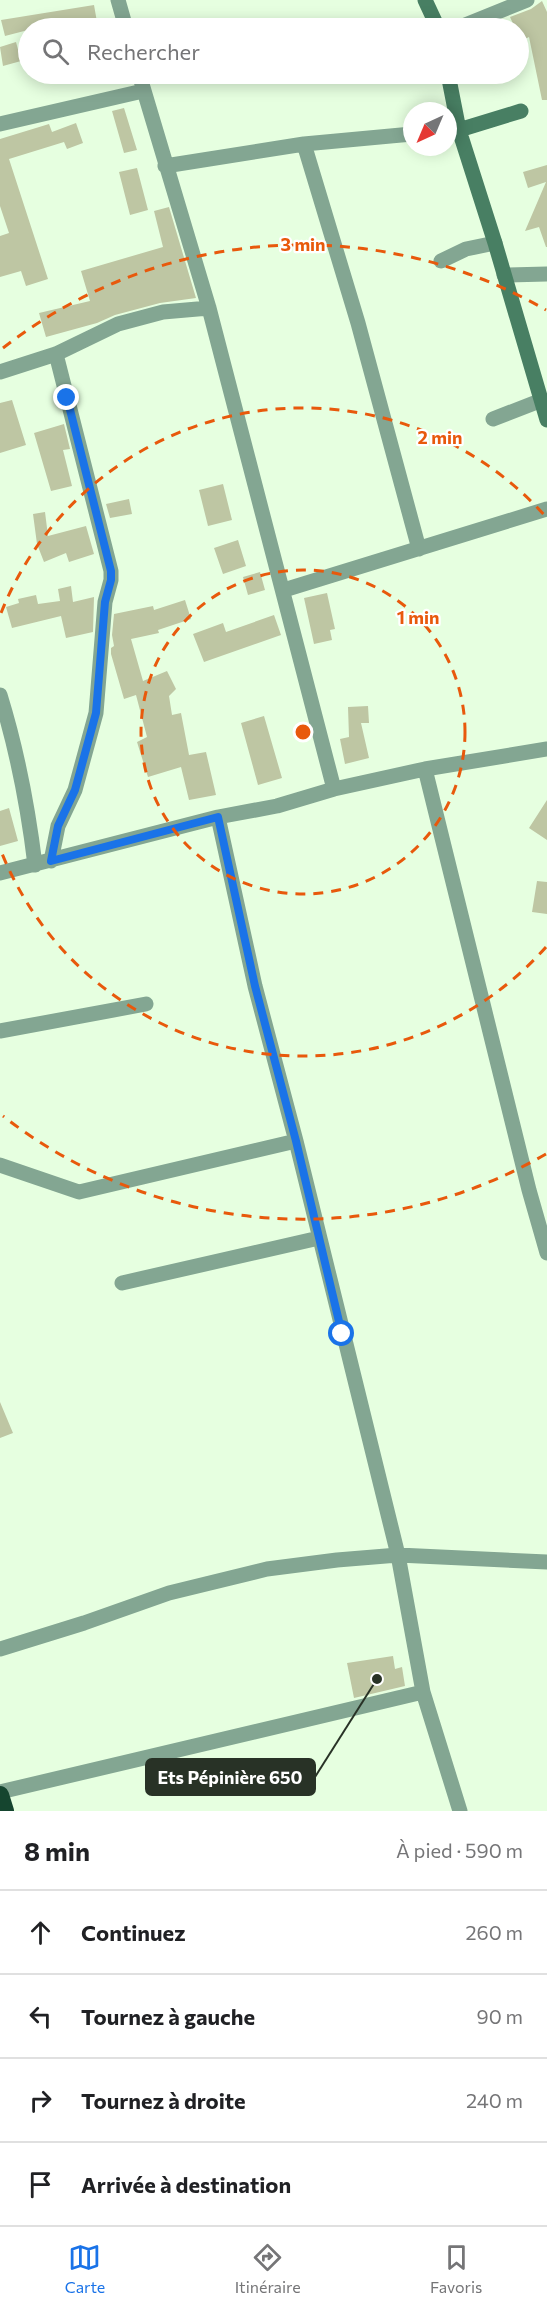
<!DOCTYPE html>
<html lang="fr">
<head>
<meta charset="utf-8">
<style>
	body { margin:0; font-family:Commissioner,sans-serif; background:#f6f6f6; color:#202124 }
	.compass { position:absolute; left:403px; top:102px; width:54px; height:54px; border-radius:50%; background:#fff; box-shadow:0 3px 15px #0003; rotate:224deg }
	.stop { position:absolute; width:18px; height:18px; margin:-14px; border:4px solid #1a73e8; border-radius:50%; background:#fff }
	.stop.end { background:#1a73e8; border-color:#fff; box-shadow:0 2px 6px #0008 }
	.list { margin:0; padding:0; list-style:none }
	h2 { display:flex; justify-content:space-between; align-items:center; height:78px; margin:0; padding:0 24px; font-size:26px }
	h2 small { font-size:20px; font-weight:400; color:#757577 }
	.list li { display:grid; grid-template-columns:39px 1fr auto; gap:18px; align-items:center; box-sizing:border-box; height:84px; padding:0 24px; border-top:2px solid #e0e0e0 }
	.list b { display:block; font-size:22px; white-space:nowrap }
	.list em { font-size:20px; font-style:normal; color:#757577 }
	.icon { flex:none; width:33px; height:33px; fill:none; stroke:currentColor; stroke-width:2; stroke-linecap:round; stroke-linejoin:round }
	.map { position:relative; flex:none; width:547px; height:1811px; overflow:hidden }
	.search { position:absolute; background:#fff; box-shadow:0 3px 15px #0003; left:18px; right:18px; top:18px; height:66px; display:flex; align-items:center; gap:15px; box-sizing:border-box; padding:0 21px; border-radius:33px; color:#757577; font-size:22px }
	.sheet { height:414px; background:#fff }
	nav { display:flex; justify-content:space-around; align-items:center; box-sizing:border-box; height:84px; border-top:2px solid #e0e0e0; background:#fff; font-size:16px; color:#757577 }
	nav a { display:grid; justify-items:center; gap:3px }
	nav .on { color:#1a73e8 }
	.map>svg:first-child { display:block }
</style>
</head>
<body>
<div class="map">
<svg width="547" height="1811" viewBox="0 0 547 1811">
	<rect width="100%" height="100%" fill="#e6ffe0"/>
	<path fill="#bec6a3" d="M542,1L547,12V100H542L529,37L521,41L519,28H515L510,17L531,9Z
		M94,5L97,22L57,28V24L28,28V30L5,36L1,20Z
		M16,42L21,61L3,66L0,47Z
		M124,108L137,150L124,153L112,111Z
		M76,123L83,143L67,149L64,142L9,159L48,279L26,286L21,271L0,277V236L9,233L0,206V139L49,124L52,132Z
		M547,165V247H546L539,227L525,231L546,182L528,188L523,172Z
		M137,168L148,210L130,215L119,172Z
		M169,207L196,298L160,303L115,315L97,323L46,337L39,313L90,301L81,271L163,247L154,211Z
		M12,400L26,445L0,453V403Z
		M64,424L70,449L63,450L72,486L51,491L34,433Z
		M223,484L232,520L208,526L199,490Z
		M129,499L132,514L110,518L106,504Z
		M45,512L48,536L86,526L94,554L69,562L66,553L44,562L37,544L33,514Z
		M238,540L246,566L223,574L214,548Z
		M260,572L265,590L248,595L243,577Z
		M71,586L73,602L94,597L93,632L66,638L61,616L12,628L6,607L19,603L18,599L36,595L38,604L60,601L58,589Z
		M327,593L335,629L330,630L332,640L314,644L304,598Z
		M185,600L191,619L158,630L159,633L131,639L143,681L167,671L176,689L169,696L172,715L181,713L189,755L206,752L216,795L189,800L181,767L148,777L137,742L147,737L136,695L124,699L111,654V648L114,646L112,635L114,614L153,606L154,610Z
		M274,615L281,635L204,662L193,634L223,623L226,632Z
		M368,706L369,723H361L369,758L345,764L340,739L349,737L348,707Z
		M264,716L282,778L258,785L241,723Z
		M547,800V840L529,828Z
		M9,808L18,841L0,846V811Z
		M537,881L547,882V914L532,912Z
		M0,1402L13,1433L0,1438Z
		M393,1656L395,1669L402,1667L405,1686L354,1698L347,1663Z"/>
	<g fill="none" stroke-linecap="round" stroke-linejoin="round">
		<path stroke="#83a692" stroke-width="15" d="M118,0L126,28
			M458,28L527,0
			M139,74L209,308L334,789
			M0,124L143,91
			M304,144L358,323L419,549
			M165,166L304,144L412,134
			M441,261L466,249L495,243
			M504,275L547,274
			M0,372L56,354L118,324L163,312L209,308
			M493,419L542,400
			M284,590L547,509
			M0,695C17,750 28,807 35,865
			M425,769L529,1190L547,1253
			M218,817L255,986L296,1141L398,1555L423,1692L460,1811
			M51,861L58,826L75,790L96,713L105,602L111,580V571L56,354
			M0,873L218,817L277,806L334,789L425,769L547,749
			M0,1031L146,1004
			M0,1165L79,1192L296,1141
			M122,1283L319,1238
			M0,1649L84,1623L169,1593L267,1569L337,1560L398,1555L547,1562
			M0,1792L423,1692"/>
		<path stroke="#487f63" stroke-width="15" d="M425,0L438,28
			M448,74L459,130L495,243L547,420
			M459,130L521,111"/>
		<path stroke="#15452f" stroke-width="18" d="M0,1795L5,1811"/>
	</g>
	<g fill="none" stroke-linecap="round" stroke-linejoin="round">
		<path stroke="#1a73e8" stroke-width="8" d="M67,398L111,571V580L105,602L96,713L75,790L58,826L51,861L218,817L255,986L296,1141L342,1334"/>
	</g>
	<g fill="none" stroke="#e8590c" stroke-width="3" stroke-dasharray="10 8">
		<circle cx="303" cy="732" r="162"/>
		<path d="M546 947A325 325 0 0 1 1 851M1 613A325 325 0 0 1 546 517"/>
		<path d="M546 1154A487 487 0 0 1 3 1116M3 348A487 487 0 0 1 546 310"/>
	</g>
	<circle cx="303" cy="732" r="9" fill="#e8590c" stroke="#fff" stroke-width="3"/>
	<g font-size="18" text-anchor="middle" font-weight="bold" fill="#e8590c" stroke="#fff" stroke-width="4.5" stroke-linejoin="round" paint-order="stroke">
		<text x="303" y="251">3 min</text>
		<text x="440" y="444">2 min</text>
		<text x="418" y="624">1 min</text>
	</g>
	<path fill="none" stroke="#283226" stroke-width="2" d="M377 1679L315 1777"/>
	<circle fill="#283226" stroke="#fff" stroke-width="2" cx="377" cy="1679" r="6"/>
	<rect fill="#283226" stroke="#283226" stroke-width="2" x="146" y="1759" width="169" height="36" rx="6"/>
	<g font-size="18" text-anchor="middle" font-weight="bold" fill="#fff">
		<text x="230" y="1784">Ets Pépinière 650</text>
	</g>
</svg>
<svg class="compass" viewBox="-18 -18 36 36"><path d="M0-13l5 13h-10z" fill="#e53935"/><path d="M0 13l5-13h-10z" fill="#757577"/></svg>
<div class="stop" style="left:342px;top:1334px"></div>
<div class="stop end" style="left:67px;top:398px"></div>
<div class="search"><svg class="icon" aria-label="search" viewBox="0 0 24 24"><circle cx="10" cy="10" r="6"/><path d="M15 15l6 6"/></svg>Rechercher</div>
</div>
<section class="sheet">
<h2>8 min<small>À pied · 590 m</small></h2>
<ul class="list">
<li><svg class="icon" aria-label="ahead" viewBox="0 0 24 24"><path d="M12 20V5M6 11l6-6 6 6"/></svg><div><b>Continuez</b></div><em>260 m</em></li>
<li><svg class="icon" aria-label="left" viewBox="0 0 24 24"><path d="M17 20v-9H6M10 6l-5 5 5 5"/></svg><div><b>Tournez à gauche</b></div><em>90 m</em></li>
<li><svg class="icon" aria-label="right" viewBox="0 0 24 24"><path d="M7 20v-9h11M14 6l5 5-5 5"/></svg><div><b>Tournez à droite</b></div><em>240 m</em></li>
<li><svg class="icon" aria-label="arrive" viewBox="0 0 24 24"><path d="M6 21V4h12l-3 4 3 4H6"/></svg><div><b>Arrivée à destination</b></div></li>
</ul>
</section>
<nav>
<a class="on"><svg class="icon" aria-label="map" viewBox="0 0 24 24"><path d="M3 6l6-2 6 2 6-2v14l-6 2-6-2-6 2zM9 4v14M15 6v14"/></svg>Carte</a>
<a><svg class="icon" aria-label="directions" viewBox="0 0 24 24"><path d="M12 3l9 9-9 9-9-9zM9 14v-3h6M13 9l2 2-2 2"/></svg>Itinéraire</a>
<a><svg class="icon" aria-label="saved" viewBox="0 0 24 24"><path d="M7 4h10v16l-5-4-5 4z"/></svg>Favoris</a>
</nav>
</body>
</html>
